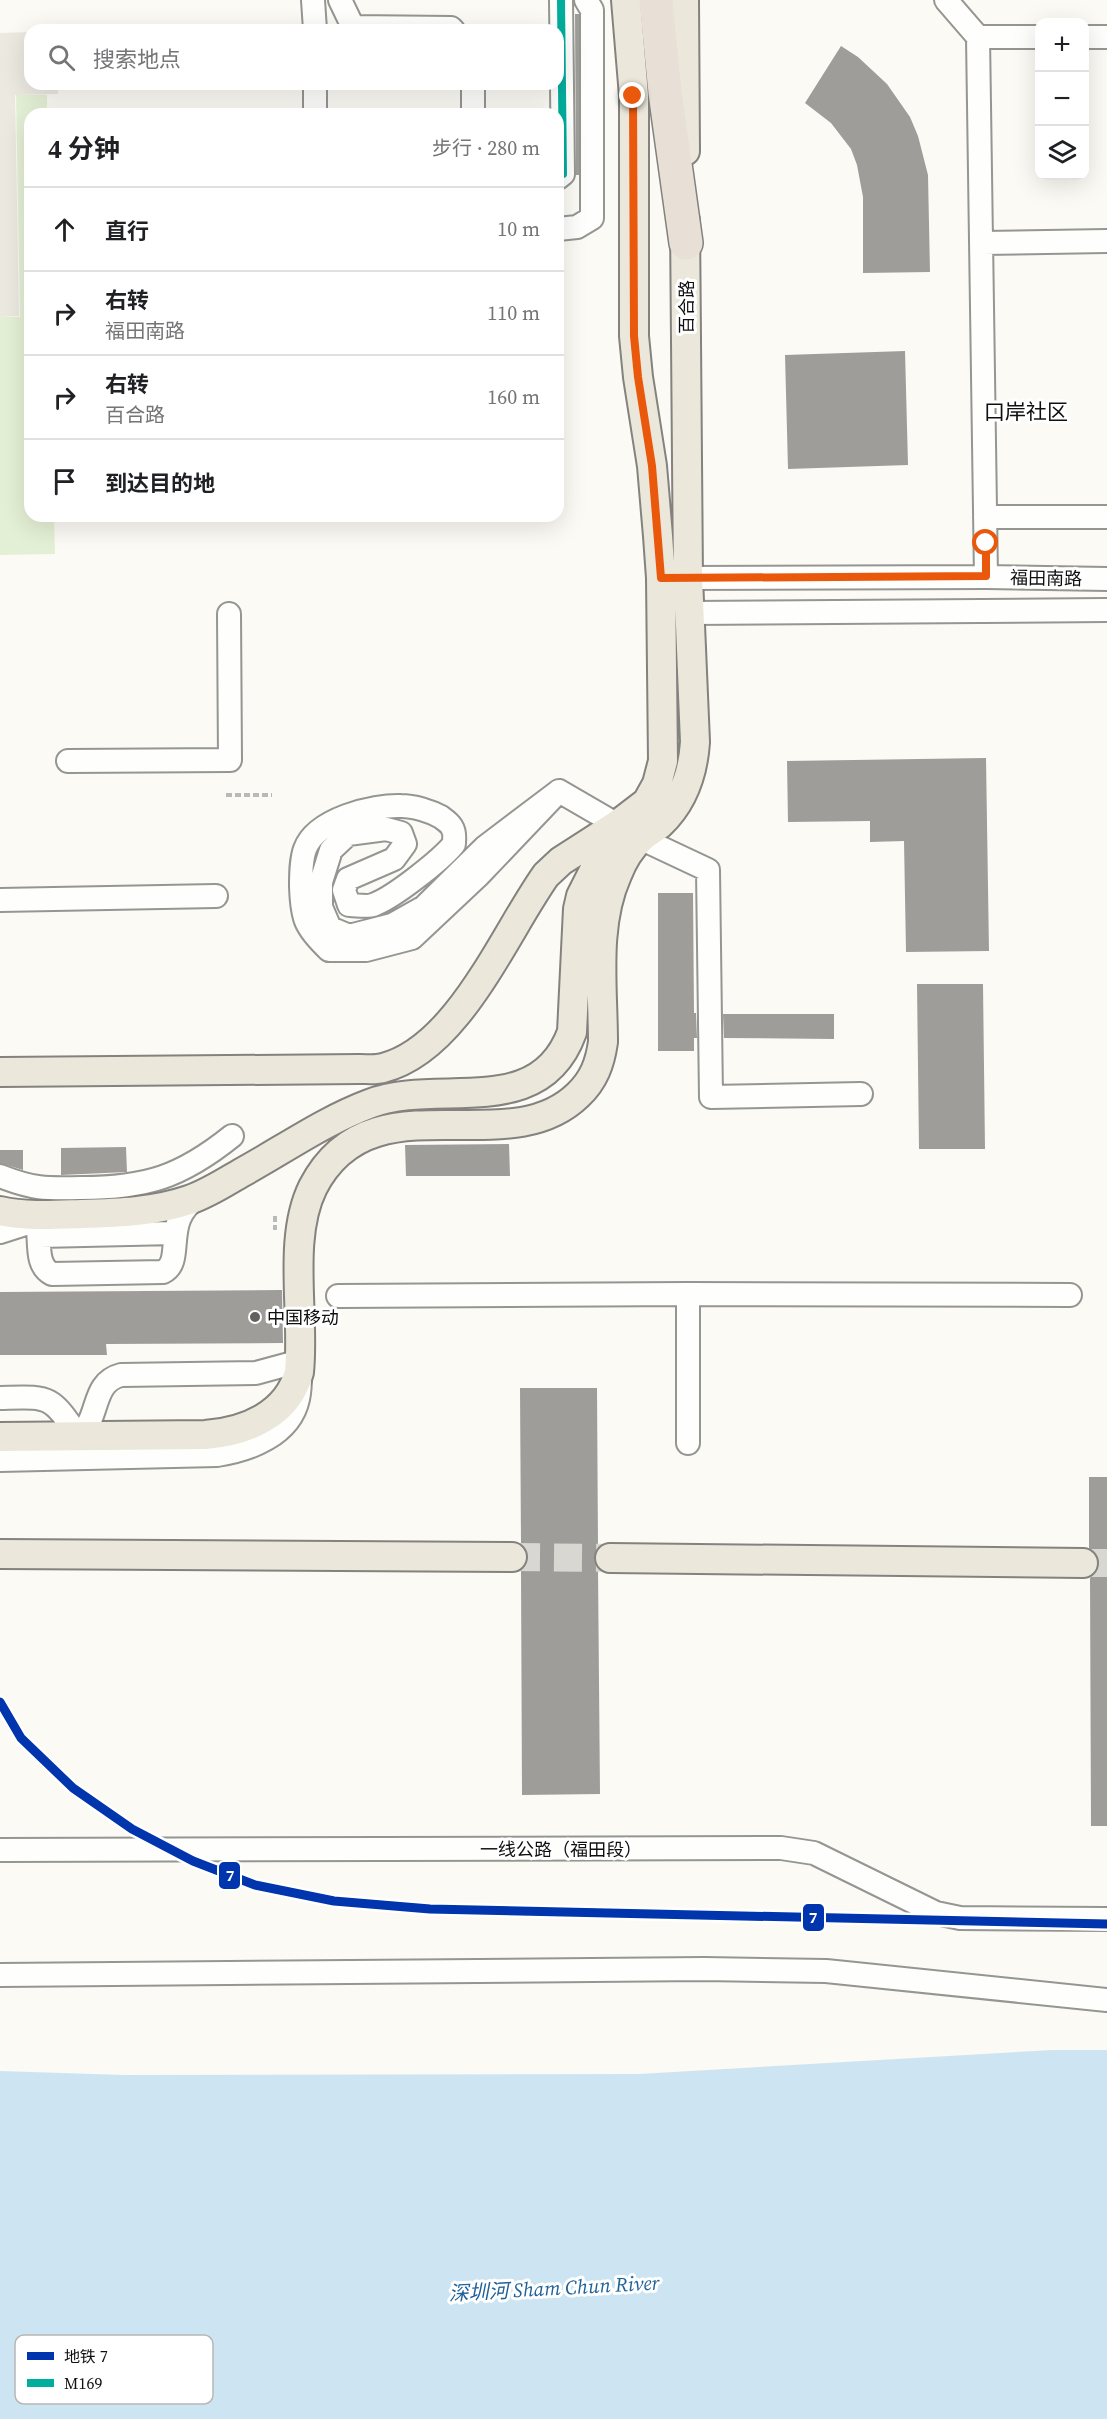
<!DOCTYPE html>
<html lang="zh">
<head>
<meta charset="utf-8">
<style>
	body { margin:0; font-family:"Source Serif 4","Noto Sans SC",serif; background:#f2f2f2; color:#202124 }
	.controls { position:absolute; right:18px; top:18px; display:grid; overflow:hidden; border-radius:12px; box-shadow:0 6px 24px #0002 }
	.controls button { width:54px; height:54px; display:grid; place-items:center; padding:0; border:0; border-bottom:2px solid #e0e0e0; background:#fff; color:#202124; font:30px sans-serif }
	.stop { position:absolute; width:18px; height:18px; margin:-14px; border:4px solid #ea580c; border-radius:50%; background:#fff }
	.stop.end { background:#ea580c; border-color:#fff; box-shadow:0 2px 6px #0008 }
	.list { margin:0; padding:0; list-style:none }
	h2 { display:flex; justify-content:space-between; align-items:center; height:78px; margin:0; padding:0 24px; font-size:26px }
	h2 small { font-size:20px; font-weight:400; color:#757577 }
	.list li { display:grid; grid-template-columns:39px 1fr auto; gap:18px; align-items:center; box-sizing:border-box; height:84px; padding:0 24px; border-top:2px solid #e0e0e0 }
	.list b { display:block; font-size:22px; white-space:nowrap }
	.list p { margin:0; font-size:20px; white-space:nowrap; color:#757577 }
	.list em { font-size:20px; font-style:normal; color:#757577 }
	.icon { flex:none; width:33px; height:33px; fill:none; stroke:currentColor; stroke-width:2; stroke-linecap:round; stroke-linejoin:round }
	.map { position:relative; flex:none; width:1107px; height:2419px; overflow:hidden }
	.search { position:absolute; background:#fff; box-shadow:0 6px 24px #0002; left:24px; top:24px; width:540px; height:66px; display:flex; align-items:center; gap:15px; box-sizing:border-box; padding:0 21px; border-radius:18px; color:#757577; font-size:22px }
	.panel { position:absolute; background:#fff; box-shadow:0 6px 24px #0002; left:24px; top:108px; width:540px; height:414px; border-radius:18px }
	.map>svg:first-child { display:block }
</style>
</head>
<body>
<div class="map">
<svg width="1107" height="2419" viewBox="0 0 1107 2419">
	<rect width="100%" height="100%" fill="#fbfaf4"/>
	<path fill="#e4f0d5" d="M16,95H47V114H30V516H54L55,554L0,555V317H20Z"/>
	<path fill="#ebe9e0" d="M30,32V84H58V94L15,95L19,316L0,317V33Z"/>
	<path fill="#cde5f3" d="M1052,2050H1107V2419H0V2071L124,2075L639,2074Z"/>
	<path fill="#9f9d9a" d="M575,14H579V175H576Z
		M841,46L858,57L887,84L910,117L918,136L928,175L930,272L863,273V197L857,165L851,149L831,123L805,103Z
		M905,351L908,465L788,469L785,355Z
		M986,758L989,951L906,952L904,841L870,842V821L788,822L787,761Z
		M658,893H693L694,1013H696L697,1038H694V1051H658Z
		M917,984H983L985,1149H919Z
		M723,1014H834V1039L724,1038Z
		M509,1144L510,1176H406L405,1145Z
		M126,1147L127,1172L61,1175V1148Z
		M0,1150H23V1170L0,1163Z
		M282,1290L283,1343L106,1344L107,1355H0V1292Z
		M520,1388H597L598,1547L594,1558L598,1569L600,1794L522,1795L521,1571L526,1565L528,1557L526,1548L521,1543Z
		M1089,1477H1107V1826H1091L1090,1578L1097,1572L1099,1563L1097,1554L1089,1548Z"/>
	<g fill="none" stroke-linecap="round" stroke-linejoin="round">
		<path stroke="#d8d7d2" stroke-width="28" stroke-dasharray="28 14" stroke-linecap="butt" d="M512,1557L610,1558
			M1083,1563H1107"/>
		<g stroke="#959592" stroke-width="26">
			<path id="minor" d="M313,0L315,30
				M340,0L353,27L451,28L453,30
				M946,0L978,37H1040
				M978,37L986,577
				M1084,37H1107
				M473,84V114
				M315,114V84
				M558,178L563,174L561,0
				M558,229L577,227L592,218V10L586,0
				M982,243L1107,241
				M985,517H1107
				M688,578L986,577L1107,579
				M689,613L1107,610
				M68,761L230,760L229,614
				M559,791L479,875L412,938L366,950H329C305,927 302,919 301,886C301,874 301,860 305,849C316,819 373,805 401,806C414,806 430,811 441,817C445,820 452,825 453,830C455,833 454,840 454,844C441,860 393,898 373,905C367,907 356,905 349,905L344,890L348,879L394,859L405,844L401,833L386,829L348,834L331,850L321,882V907L330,928L349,936L392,925L424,907L485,847Z
				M559,791L640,838L708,870L711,1097L861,1094
				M0,900L216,896
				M0,1176C33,1189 45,1189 81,1188C146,1188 181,1177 232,1136
				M0,1232L25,1224L35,1215C43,1233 32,1264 52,1274L163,1272C186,1261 160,1219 200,1196
				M40,1236L174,1233
				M688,1294V1443
				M338,1296L688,1294L1070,1295
				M0,1398C49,1397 50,1394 78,1436C101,1419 90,1383 121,1375L256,1373L300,1361C300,1373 301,1386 298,1399C290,1435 250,1450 217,1455L0,1460
				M0,1850L781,1848L814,1853L936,1913L960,1918L1107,1919
				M0,1975L704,1969L826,1971L1107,2000"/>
		</g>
		<g stroke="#83827f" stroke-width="32">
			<path id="major" d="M684,0L685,151
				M0,1072L360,1069C368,1069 376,1070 383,1068C458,1049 504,934 546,875L561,861L617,825L647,802L657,784L663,761L661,578L658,536L652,466L638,377L634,336V96L626,0
				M0,1211C26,1217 54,1215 81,1214C118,1213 154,1212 189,1200C207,1194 224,1183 241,1173C283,1150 324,1121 369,1104C438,1077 539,1123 572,1032L578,909L581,896L617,825
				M0,1437L205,1435C245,1432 288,1415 299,1372C305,1315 287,1239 313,1187C371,1074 506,1165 578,1095C594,1080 600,1063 603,1042C603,988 594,926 617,875C622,862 631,847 642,837C647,832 654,829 660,824C683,802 693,773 695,742L688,578L685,221
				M0,1554L512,1557
				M610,1558L1083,1563"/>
		</g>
		<g stroke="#83827f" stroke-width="36">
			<path id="highway" d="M656,0L665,92L686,243"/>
		</g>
		<path stroke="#b9b9b8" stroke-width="4" stroke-dasharray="6 3" stroke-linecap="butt" d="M226,795H272
			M275,1216V1230"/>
		<use href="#minor" stroke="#fefefd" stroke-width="22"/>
		<use href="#major" stroke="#ebe7da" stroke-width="28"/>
		<use href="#highway" stroke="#e8e0d7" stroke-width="33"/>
		<g stroke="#fff" stroke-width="12">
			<path id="bus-1" d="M561,0L563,174"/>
		</g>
		<use href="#bus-1" stroke="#01ad9c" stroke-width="8"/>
		<g stroke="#fff" stroke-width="14">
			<path id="metro-1" d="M0,1702L21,1738L73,1788L132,1829L193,1861L255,1885L334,1901L430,1909L1107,1924"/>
		</g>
		<use href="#metro-1" stroke="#0035ad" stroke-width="9"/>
	</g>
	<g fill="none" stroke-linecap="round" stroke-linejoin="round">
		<path stroke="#ea580c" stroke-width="8" d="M633,96L634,336L638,377L652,466L661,578L986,576V543"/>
	</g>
	<circle fill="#62615f" stroke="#fff" stroke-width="2" cx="255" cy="1317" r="6"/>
	<g text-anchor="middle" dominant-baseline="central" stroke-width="6" stroke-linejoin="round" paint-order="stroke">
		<g font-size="18" fill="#0f0f0f" stroke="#fff">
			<text transform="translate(686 307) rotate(-90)">百合路</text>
			<text transform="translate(1046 578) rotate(1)">福田南路</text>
			<text x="561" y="1849">一线公路（福田段）</text>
		</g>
		<g font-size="18" fill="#0f0f0f" stroke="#fff" text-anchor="start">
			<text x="267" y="1317">中国移动</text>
		</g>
		<g font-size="20" font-style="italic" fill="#1f629a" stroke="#fff">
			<text transform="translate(554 2288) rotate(-3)">深圳河 Sham Chun River</text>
		</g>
		<g font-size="21" fill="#0f0f0f" stroke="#fff">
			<text x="1026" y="411">口岸社区</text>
		</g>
	</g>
	<rect x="15" y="2335" width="198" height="69" rx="9" fill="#fff" stroke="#b7b7b7" stroke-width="1.5"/>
	<rect x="27" y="2352" width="27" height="8" fill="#0035ad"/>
	<rect x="27" y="2379" width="27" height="8" fill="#01ad9c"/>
	<g font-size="16" fill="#0f0f0f">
		<text x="64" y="2362">地铁 7</text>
		<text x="64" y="2389">M169</text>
	</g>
	<g stroke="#fff" stroke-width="2">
		<rect x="218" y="1861" width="23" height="29" rx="6" fill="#0035ad"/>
		<rect x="802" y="1903" width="23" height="29" rx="6" fill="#0035ad"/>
	</g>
	<g font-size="16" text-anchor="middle" font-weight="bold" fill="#fff">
		<text x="230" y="1881">7</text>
		<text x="813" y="1923">7</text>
	</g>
</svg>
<div class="controls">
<button>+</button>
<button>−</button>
<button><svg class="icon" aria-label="layers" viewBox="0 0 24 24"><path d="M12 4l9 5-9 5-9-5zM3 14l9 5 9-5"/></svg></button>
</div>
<div class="stop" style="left:986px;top:543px"></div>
<div class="stop end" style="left:633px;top:96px"></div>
<div class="search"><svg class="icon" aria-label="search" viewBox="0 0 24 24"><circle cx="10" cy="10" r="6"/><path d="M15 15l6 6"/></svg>搜索地点</div>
<section class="panel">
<h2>4 分钟<small>步行 · 280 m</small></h2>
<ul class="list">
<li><svg class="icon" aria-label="ahead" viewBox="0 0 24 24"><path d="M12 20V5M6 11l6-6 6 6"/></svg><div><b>直行</b></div><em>10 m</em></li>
<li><svg class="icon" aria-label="right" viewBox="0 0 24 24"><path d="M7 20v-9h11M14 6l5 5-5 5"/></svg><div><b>右转</b><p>福田南路</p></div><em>110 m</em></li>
<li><svg class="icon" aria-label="right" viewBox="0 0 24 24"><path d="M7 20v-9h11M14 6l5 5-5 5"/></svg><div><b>右转</b><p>百合路</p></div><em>160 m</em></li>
<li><svg class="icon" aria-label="arrive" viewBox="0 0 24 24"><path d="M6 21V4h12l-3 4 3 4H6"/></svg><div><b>到达目的地</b></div></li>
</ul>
</section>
</div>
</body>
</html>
